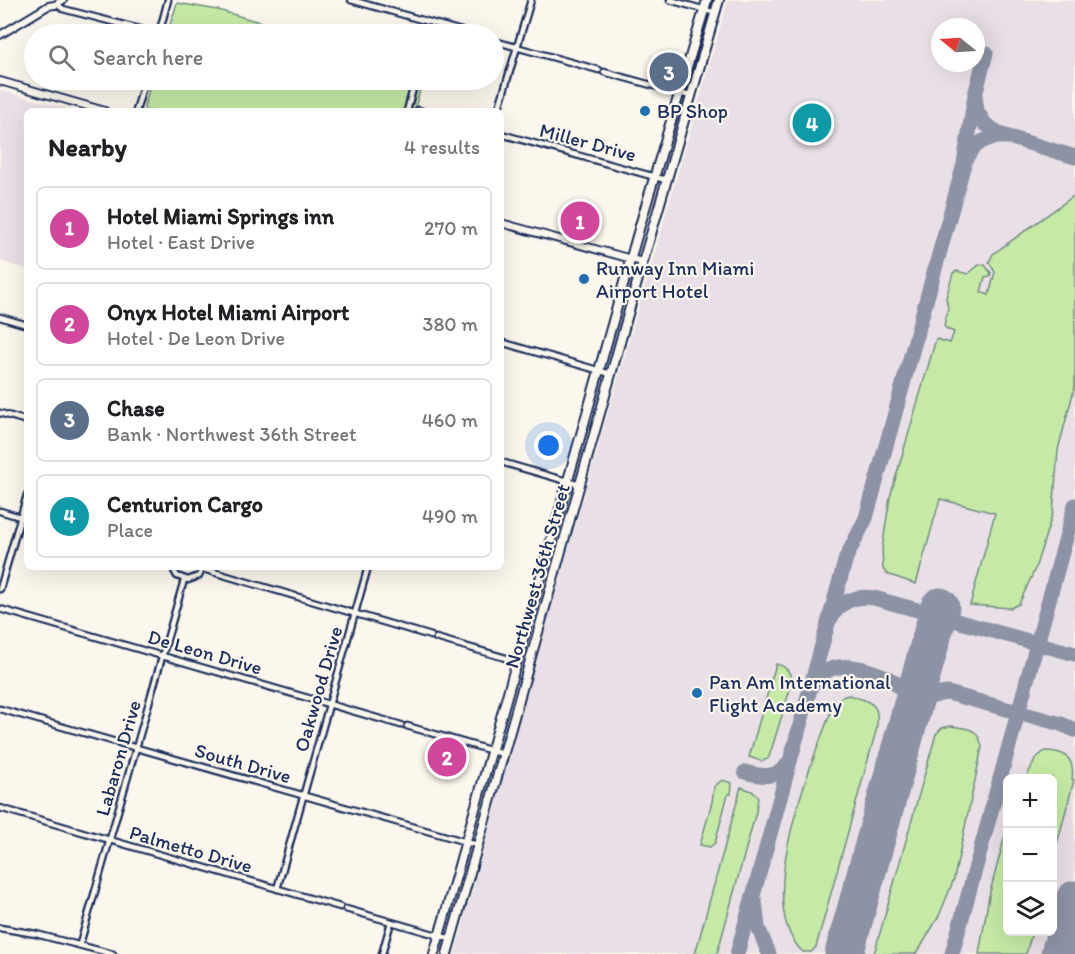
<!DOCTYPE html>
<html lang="en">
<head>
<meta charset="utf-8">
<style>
	body { margin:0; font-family:Itim,sans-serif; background:#f2f2f2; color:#202124 }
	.controls { position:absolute; right:18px; bottom:18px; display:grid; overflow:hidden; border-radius:9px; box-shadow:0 6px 24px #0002 }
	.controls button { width:54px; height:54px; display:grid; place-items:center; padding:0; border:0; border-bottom:2px solid #e0e0e0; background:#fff; color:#202124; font:30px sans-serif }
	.compass { position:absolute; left:931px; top:18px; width:54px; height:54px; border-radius:50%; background:#fff; box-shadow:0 6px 24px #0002; rotate:288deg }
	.you { position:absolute; left:549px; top:446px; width:21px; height:21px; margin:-15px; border:4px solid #fff; border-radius:50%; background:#1a73e8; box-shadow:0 0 0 9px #1a73e833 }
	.badge { display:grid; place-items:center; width:39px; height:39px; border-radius:50%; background:#1a73e8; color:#fff; font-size:20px; font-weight:700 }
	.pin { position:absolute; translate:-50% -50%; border:3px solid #fff; box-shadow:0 2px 6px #0006 }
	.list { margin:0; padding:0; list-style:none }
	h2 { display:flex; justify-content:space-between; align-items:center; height:78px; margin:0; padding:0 24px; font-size:26px }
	h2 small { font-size:20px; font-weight:400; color:#757577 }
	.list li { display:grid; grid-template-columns:39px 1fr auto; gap:18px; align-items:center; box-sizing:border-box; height:84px; margin:0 12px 12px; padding:0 12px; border:2px solid #e0e0e0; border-radius:9px }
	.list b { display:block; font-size:22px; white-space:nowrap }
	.list p { margin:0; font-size:20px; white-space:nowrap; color:#757577 }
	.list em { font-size:20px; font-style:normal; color:#757577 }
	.icon { flex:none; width:33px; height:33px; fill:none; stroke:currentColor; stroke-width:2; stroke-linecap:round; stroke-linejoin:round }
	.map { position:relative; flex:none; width:1075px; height:954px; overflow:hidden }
	.search { position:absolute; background:#fff; box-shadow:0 6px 24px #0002; left:24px; top:24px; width:480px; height:66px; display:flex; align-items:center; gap:15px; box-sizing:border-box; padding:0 21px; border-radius:33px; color:#757577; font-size:22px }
	.panel { position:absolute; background:#fff; box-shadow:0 6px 24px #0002; left:24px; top:108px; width:480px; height:462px; border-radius:9px }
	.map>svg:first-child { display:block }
</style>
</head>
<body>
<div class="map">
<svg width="1075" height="954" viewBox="0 0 1075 954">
	<rect width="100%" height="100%" fill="#fbf7ec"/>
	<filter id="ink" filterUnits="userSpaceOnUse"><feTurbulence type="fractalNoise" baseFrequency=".0167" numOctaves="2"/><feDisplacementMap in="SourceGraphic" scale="12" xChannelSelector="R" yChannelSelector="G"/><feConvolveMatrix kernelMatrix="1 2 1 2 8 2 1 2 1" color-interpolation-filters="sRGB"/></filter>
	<g filter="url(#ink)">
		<path fill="#e9dfe6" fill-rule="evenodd" d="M728,0H1075V954H455L517,726ZM940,27H976V63H940ZM1008,778H1052V932H1008Z
			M0,90L74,111H27V269L0,261Z"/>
		<path fill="#c5eaa5" stroke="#708c82" stroke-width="1.5" d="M177,3L218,10L301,34H167Z
			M152,80H423L414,111H145L144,107Z
			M1075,195V386L1058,450L1053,512L1035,569L1019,604L1011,608L970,605L995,513L940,499L916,584L887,574L883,569L882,549L890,497L936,339L950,343L954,332L947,329L944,326L948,308L946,298L953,273L957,271L968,274L979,265H985L991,273L990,276L985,277L981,292L989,295L995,272L989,262L993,254Z
			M776,664C787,666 791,673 792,683L770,754L768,759L761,761L749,757Z
			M849,695C873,703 881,703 876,731L816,947L811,952H803C750,904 814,759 834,703L842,697Z
			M951,726C968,729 978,727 982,747L954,879L939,916L919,950L915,954H874L936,734L942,728Z
			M1045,751C1065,751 1075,758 1072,779L1074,780L1053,859L1052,778H1026L1036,758Z
			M722,780L732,783L731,794H728L715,843L710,847L700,845L712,802L714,787Z
			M741,787L752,791L758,797L756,812L717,954H695Z
			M1007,828L1008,932H1032L1026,954H979L989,896Z"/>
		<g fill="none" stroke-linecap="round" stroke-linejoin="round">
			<path stroke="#8b93a5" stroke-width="15" d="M986,53L975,95L977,111L985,124L1002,135L1075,157
				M966,159C974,143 988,136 1005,137
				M831,618C840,602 855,595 874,598L1075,654
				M812,685C826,664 845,664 867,670C895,678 913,690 908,723
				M907,726C916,707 926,694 948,693L1061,724L1075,730
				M745,772C762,777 779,779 789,762
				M755,901L758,927L769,954
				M737,954L846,558L866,518L964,164L975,95
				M952,954L1075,505"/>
			<path stroke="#8b93a5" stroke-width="39" d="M844,954L940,607
				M1060,954L1075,900"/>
			<g stroke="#1b2f5e" stroke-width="9">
				<path id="minor" d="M351,0L472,34
					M670,0L716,13
					M57,4L63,9L159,34
					M159,34L168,0
					M494,41L599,70
					M604,72L691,96
					M418,110L422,111
					M136,111L145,80
					M407,111L414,85
					M498,111L531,0
					M501,134L666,180
					M0,317L27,325
					M504,343L611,374
					M0,413L27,421
					M501,462L580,485
					M0,511L27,519
					M172,567L177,576L188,580L199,576L203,567
					M203,569L431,636
					M0,589L27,495
					M0,609L401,725
					M436,638L516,661
					M0,709L477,845
					M407,726L503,754
					M0,808L340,907
					M277,889L368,567
					M346,909L451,939
					M0,928L36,934L113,954
					M80,944L184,580
					M382,954L391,922"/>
			</g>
			<g stroke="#1b2f5e" stroke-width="10">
				<path id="tertiary" d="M0,35L48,6L55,5L63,0
					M0,81L105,111
					M501,223L642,262"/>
			</g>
			<g stroke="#1b2f5e" stroke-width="12">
				<path id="primary" d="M434,954L641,222L707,0
					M447,954L638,279L719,0"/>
			</g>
			<use href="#minor" stroke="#fbf7ec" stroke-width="4.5"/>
			<use href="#tertiary" stroke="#fbf7ec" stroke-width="6"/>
			<use href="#primary" stroke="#fbf7ec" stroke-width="8"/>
		</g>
	</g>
	<g fill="#1f6fb2" stroke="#fbf7ec" stroke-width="2">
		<circle cx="645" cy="111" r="6"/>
		<circle cx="584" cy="279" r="6"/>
		<circle cx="697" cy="693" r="6"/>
	</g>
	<g text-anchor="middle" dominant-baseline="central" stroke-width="4.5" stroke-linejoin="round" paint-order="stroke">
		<g font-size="20" fill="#1b2f5e" stroke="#fbf7ec" text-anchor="start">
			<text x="657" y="111">BP Shop</text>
			<text x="596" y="268">Runway Inn Miami<tspan x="596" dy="23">Airport Hotel</tspan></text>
			<text x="709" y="682">Pan Am International<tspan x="709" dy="23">Flight Academy</tspan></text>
		</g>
		<g font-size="20" fill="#1b2f5e" stroke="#fbf7ec">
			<text transform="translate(588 142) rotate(15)">Miller Drive</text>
			<text transform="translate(537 576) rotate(-74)">Northwest 36th Street</text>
			<text transform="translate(205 652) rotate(16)">De Leon Drive</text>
			<text transform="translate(318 689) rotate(-74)">Oakwood Drive</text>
			<text transform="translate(118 758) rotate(-74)">Labaron Drive</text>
			<text transform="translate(243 763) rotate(16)">South Drive</text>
			<text transform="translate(191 849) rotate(16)">Palmetto Drive</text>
		</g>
	</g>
</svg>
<div class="controls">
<button>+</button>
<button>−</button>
<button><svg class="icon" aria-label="layers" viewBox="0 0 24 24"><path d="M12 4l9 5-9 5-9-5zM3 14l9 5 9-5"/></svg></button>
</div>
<svg class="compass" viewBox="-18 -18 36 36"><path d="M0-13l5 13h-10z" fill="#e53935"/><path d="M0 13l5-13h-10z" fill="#757577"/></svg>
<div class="you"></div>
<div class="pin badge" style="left:580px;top:221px;background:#d1479c">1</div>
<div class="pin badge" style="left:447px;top:757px;background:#d1479c">2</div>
<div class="pin badge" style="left:669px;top:72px;background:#5c6f8a">3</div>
<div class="pin badge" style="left:812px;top:123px;background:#0f9aa8">4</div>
<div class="search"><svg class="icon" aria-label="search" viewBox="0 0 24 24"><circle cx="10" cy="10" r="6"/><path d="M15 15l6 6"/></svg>Search here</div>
<section class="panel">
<h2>Nearby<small>4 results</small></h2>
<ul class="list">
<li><span class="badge" style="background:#d1479c">1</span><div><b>Hotel Miami Springs inn</b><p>Hotel · East Drive</p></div><em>270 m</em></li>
<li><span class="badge" style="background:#d1479c">2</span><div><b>Onyx Hotel Miami Airport</b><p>Hotel · De Leon Drive</p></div><em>380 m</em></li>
<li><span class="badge" style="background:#5c6f8a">3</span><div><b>Chase</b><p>Bank · Northwest 36th Street</p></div><em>460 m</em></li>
<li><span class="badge" style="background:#0f9aa8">4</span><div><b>Centurion Cargo</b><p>Place</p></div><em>490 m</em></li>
</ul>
</section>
</div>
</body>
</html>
